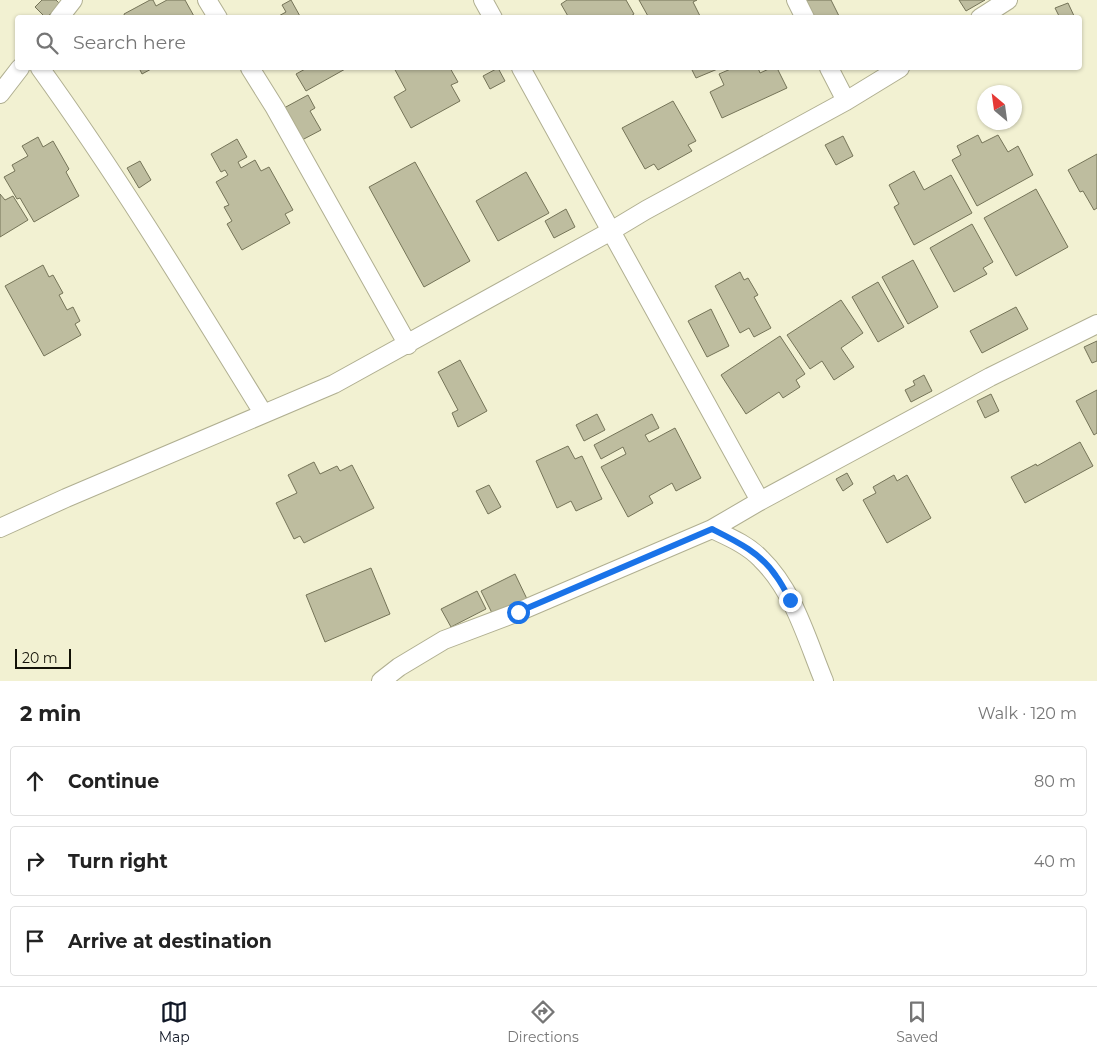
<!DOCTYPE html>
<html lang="en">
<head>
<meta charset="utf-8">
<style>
	body { margin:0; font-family:Montserrat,sans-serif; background:#f2f2f2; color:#222 }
	.compass { position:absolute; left:977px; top:85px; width:45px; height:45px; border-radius:50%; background:#fff; box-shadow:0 1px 4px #0004; rotate:331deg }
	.scale { position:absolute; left:15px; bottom:12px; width:56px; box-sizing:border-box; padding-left:5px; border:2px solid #131207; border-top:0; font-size:14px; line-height:18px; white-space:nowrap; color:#131207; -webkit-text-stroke:4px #f2f1d2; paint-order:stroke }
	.stop { position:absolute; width:15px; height:15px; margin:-11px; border:4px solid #1a73e8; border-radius:50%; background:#fff }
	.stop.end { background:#1a73e8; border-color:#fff; box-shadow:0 1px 5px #0008 }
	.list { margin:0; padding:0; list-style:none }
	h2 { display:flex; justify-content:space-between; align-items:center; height:65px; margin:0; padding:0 20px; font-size:21px }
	h2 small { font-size:16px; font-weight:400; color:#767676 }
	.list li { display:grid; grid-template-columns:32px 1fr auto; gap:15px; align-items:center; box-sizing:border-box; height:70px; margin:0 10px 10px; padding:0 10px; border:1px solid #e0e0e0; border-radius:5px }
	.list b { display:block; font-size:19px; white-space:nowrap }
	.list em { font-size:16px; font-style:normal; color:#767676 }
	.icon { flex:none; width:28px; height:28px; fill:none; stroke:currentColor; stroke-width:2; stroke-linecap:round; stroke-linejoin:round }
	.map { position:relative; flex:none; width:1097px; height:681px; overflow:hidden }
	.search { position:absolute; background:#fff; box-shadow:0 1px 4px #0004; left:15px; right:15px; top:15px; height:55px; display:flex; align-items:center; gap:12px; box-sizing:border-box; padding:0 18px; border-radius:5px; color:#767676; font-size:19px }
	.sheet { height:305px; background:#fff }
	nav { display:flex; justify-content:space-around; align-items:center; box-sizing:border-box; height:70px; border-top:1px solid #e0e0e0; background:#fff; font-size:14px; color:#767676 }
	nav a { display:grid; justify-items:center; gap:2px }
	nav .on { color:#111827 }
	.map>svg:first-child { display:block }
</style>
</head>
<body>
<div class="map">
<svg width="1097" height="681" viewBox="0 0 1097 681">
	<rect width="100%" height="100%" fill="#f2f1d2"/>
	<path fill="#bebd9f" stroke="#757458" d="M42,0H56L60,4L46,18L35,7Z
		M150,0H153L156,6L167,0H185L195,18H125L124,14Z
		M291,0L301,18H275L286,12L282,5Z
		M567,0H626L634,14L628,18H569L561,4Z
		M639,0H697L693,2L701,18H649Z
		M805,0H831L840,18H814Z
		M959,0H985L966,11Z
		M1068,3L1075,18H1060L1055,8Z
		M139,68H153L142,74Z
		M307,68H347L306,91L296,74Z
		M394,68H450L458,82L451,85L460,101L411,128L394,97L406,90Z
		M498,68L505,81L490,89L483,76Z
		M691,68H720L696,78Z
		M733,68H758L760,73L771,68H777L787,88L722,118L710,92L724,85L719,74Z
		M308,95L315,108L310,111L321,130L302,140L284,108Z
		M673,101L696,141L688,145L692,151L658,170L654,164L645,169L622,128Z
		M978,135L982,143L998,135L1008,152L1018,146L1033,175L977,206L952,160L961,155L957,146Z
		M843,136L853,156L836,165L825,145Z
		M38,137L43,147L53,141L69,169L66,172L79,196L34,222L20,198L17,199L4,177L15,171L12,165L28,156L22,146Z
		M237,139L247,157L238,162L241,168L255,160L261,171L269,167L293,210L285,214L290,223L242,250L227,224L232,221L224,207L229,205L216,182L228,175L225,170L221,172L211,154Z
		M1097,154V208L1094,210L1083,191L1080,192L1068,170Z
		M140,161L151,180L139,188L127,168Z
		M415,162L470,261L424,287L369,187Z
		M914,171L924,190L951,175L972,213L914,245L894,207L899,204L889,185Z
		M526,172L549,213L498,241L476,201Z
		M1036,189L1068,247L1016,276L984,218Z
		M0,194L5,200L13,196L28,220L0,237Z
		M566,209L575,227L554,238L545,221Z
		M972,224L993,262L983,268L987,274L954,292L930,248Z
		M913,260L938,307L908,324L882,277Z
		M43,265L49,277L53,275L63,293L59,295L67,310L73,307L80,321L75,324L81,335L44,356L5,286Z
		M740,272L744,280L748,278L758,295L754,297L771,328L754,337L749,328L740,333L715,286Z
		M878,282L904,327L878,342L852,297Z
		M841,300L863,333L841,348L854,367L834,380L822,361L810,369L787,335Z
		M1016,307L1028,329L982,353L970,331Z
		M711,309L729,346L707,357L688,321Z
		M780,336L805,374L796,380L800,387L783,398L779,392L746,414L721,375Z
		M1097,341V361L1092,363L1084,347Z
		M460,360L487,411L458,427L452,413L458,410L438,372Z
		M924,375L932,391L911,402L905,390L915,385L913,381Z
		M1097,390V433L1094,435L1076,401Z
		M991,394L999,411L985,418L977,401Z
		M597,414L605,430L584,441L576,425Z
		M652,414L659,428L645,435L649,442L675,428L701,478L676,491L672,483L649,496L653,503L628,517L601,467L626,454L623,447L601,459L594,445Z
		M1080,442L1093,466L1025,503L1011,477L1036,464L1037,466Z
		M568,446L575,459L582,456L602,499L576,511L571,501L557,508L536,461Z
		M314,462L320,474L337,466L340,471L352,465L374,508L304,543L300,536L294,539L276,503L297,493L288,475Z
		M847,473L853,484L843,491L836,479Z
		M894,475L897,481L907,475L931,518L887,543L863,500L876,493L873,487Z
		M489,485L501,507L488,514L476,491Z
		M371,568L390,614L325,642L306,595Z
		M515,574L527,599L493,615L481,591Z
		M477,591L486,609L451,627L441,609Z"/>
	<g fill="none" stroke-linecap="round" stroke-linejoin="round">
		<g stroke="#b0af91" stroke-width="20">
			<path id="minor" d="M207,0L218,18
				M483,0L493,18
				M796,0L805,18
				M59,18L73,0
				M980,18L1008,0
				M40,68C120,179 191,296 263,413
				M250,68L275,108L408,345
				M521,68L760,501
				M829,68L846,101
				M0,94L20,68
				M0,528L66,498L334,384L611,231L646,210L846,101L900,68
				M712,529C729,537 748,545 761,559C794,591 807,640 824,681
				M381,681L399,667L444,640L518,612L712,529L760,501L990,377L1097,324"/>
		</g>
		<use href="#minor" stroke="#fff" stroke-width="18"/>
	</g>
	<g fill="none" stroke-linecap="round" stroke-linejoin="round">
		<path stroke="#1a73e8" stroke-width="6" d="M518,612L712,529C736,541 761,553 776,576C782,584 786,592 790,600"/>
	</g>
</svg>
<svg class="compass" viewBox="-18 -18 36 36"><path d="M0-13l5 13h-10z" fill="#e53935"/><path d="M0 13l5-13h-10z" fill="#767676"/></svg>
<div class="scale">20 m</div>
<div class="stop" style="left:518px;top:612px"></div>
<div class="stop end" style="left:790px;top:600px"></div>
<div class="search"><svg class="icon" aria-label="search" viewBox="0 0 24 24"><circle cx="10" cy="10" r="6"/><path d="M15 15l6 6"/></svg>Search here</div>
</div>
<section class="sheet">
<h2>2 min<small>Walk · 120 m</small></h2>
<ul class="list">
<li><svg class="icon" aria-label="ahead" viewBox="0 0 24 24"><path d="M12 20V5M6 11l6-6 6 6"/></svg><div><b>Continue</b></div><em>80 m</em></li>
<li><svg class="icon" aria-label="right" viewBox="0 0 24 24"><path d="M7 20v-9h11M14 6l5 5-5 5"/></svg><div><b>Turn right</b></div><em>40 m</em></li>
<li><svg class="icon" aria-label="arrive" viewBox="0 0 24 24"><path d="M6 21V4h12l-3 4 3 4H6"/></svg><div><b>Arrive at destination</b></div></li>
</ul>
</section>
<nav>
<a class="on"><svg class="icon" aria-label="map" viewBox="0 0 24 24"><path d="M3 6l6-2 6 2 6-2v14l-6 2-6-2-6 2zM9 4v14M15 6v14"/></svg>Map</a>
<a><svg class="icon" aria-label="directions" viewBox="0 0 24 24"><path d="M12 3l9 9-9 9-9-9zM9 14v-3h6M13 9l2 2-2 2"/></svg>Directions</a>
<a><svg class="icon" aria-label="saved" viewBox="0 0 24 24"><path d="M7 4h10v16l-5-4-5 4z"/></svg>Saved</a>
</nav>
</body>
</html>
